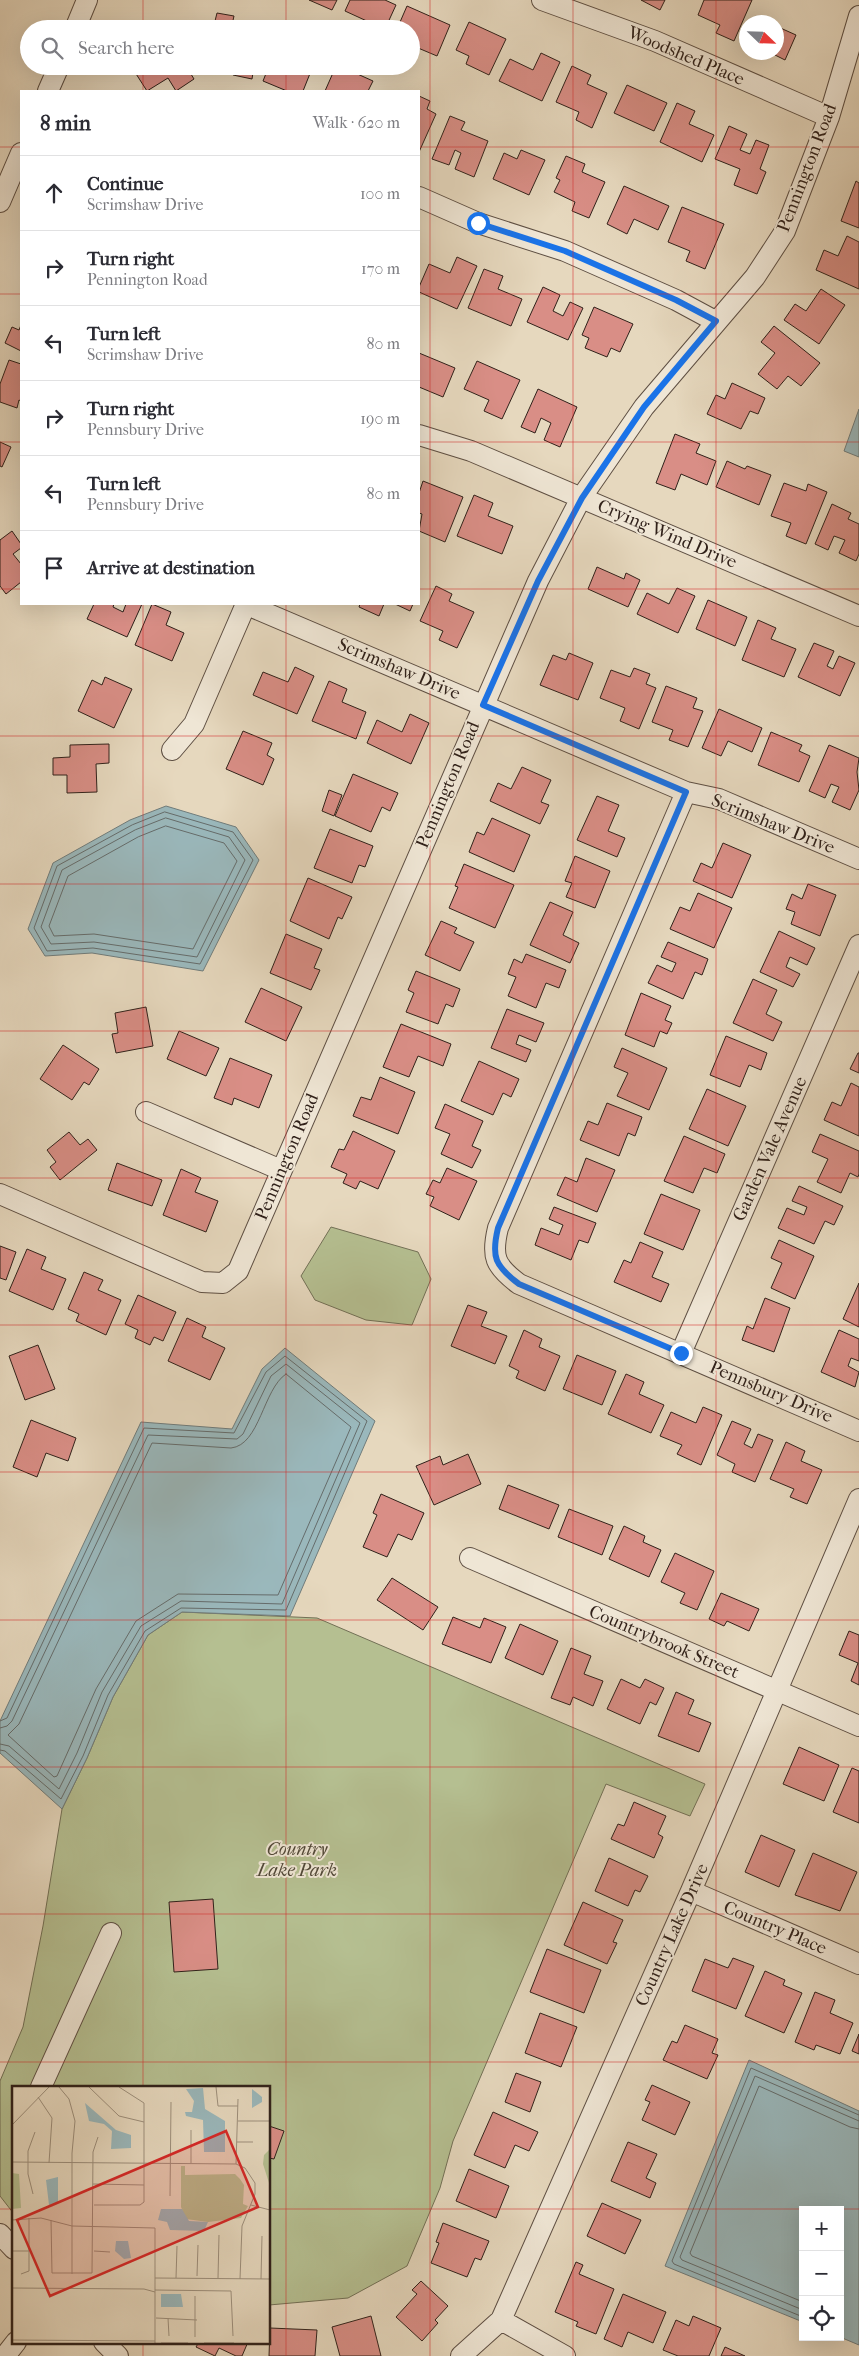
<!DOCTYPE html>
<html lang="en">
<head>
<meta charset="utf-8">
<style>
	body { margin:0; font-family:"IM FELL French Canon",serif; background:#f7f7f7; color:#2b2b33 }
	.controls { position:absolute; right:15px; bottom:15px; display:grid; overflow:hidden; border-radius:0px; box-shadow:0 5px 20px #0002 }
	.controls button { width:45px; height:45px; display:grid; place-items:center; padding:0; border:0; border-bottom:1px solid #e1e1e2; background:#fff; color:#2b2b33; font:25px sans-serif }
	.compass { position:absolute; left:739px; top:15px; width:45px; height:45px; border-radius:50%; background:#fff; box-shadow:0 5px 20px #0002; rotate:113deg }
	.stop { position:absolute; width:15px; height:15px; margin:-11px; border:4px solid #1a73e8; border-radius:50%; background:#fff }
	.stop.end { background:#1a73e8; border-color:#fff; box-shadow:0 1px 5px #0008 }
	.list { margin:0; padding:0; list-style:none }
	h2 { display:flex; justify-content:space-between; align-items:center; height:65px; margin:0; padding:0 20px; font-size:21px }
	h2 small { font-size:16px; font-weight:400; color:#7c7c81 }
	.list li { display:grid; grid-template-columns:32px 1fr auto; gap:15px; align-items:center; box-sizing:border-box; height:75px; padding:0 20px; border-top:1px solid #e1e1e2 }
	.list b { display:block; font-size:19px; white-space:nowrap }
	.list p { margin:0; font-size:16px; white-space:nowrap; color:#7c7c81 }
	.list em { font-size:16px; font-style:normal; color:#7c7c81 }
	.icon { flex:none; width:28px; height:28px; fill:none; stroke:currentColor; stroke-width:2; stroke-linecap:round; stroke-linejoin:round }
	.map { position:relative; flex:none; width:859px; height:2356px; overflow:hidden }
	.search { position:absolute; background:#fff; box-shadow:0 5px 20px #0002; left:20px; top:20px; width:400px; height:55px; display:flex; align-items:center; gap:12px; box-sizing:border-box; padding:0 18px; border-radius:28px; color:#7c7c81; font-size:19px }
	.panel { position:absolute; background:#fff; box-shadow:0 5px 20px #0002; left:20px; top:90px; width:400px; height:515px; border-radius:0px }
	.map>svg:first-child { display:block }
</style>
</head>
<body>
<div class="map">
<svg width="859" height="2356" viewBox="0 0 859 2356">
	<rect width="100%" height="100%" fill="#e6d8be"/>
	<filter id="stains"><feTurbulence type="fractalNoise" baseFrequency=".004" numOctaves="4"/><feColorMatrix values="0 0 0 0 .2 0 0 0 0 .09 0 0 0 0 .02 0 0 0 .5 -.17"/></filter>
	<radialGradient id="worn" r=".72"><stop offset=".6" stop-color="#630" stop-opacity="0"/><stop offset="1" stop-color="#630" stop-opacity=".3"/></radialGradient>
	<path fill="#b5bf91" stroke="#727056" d="M331,1227L418,1252L431,1279L412,1325L366,1320L315,1300L301,1276Z
		M182,1612L317,1618L705,1784L690,1816L606,1784L453,2141L440,2188L407,2266L348,2298L269,2305V2087H14V2214L0,2196V2081L23,2027L43,1926L62,1809L87,1758L113,1697L148,1635Z"/>
	<path fill="#9ab8bc" stroke="#707c7b" d="M859,409V457L844,451Z
		M166,806L236,827L259,860L203,971L92,953L45,956L28,929L53,863L130,820Z
		M285,1348L375,1421L290,1616L182,1612L148,1635L113,1697L87,1758L62,1809L0,1753V1721L141,1422L232,1429L262,1369Z
		M749,2060L859,2111V2345L840,2337V2210H803V2322L665,2266Z"/>
	<g fill="none" stroke-linecap="round" stroke-linejoin="round">
		<path stroke="#656c6b" stroke-width="1" d="M165,812L233,832L253,860L200,964L93,948L47,951L34,928L57,866L132,825Z
			M166,818L229,837L245,860L197,957L94,942L51,944L41,927L62,870L135,830Z
			M166,826L224,843L237,861L193,949L94,934L54,936L49,926L68,876L138,837Z
			M286,1374L351,1427L278,1595L178,1594L136,1621L96,1689L57,1776L54,1777L8,1735L19,1724L152,1443L231,1448C260,1445 263,1389 286,1374Z
			M0,1721L7,1718L144,1428L234,1433L266,1372L285,1356L367,1421L286,1610L181,1608L145,1631L108,1695L83,1756L61,1799L5,1751L0,1750
			M0,1728L7,1726L12,1721L148,1435L237,1439L243,1434L271,1376L286,1364L360,1423L282,1604L181,1601L141,1626L102,1692L77,1753L59,1789L9,1746L0,1744
			M803,2302L692,2256L690,2253L759,2086L850,2127L859,2129
			M803,2310L682,2260L680,2257L755,2076L859,2121
			M803,2317L674,2264L672,2261L751,2068L859,2115"/>
	</g>
	<path fill="#d98e86" stroke="#30211a" d="M309,0H337L332,10Z
		M350,0H385L396,5L385,29H366L369,22L345,11Z
		M641,0H665L660,10Z
		M704,0H752L734,41L716,33L720,25L698,15Z
		M407,6L450,25L437,56L411,45V29H397Z
		M217,13L234,16L231,29H213Z
		M469,22L506,39L489,75L466,64L469,56L456,50Z
		M776,26L796,35L785,60L769,52H776Z
		M541,53L560,62L542,101L499,81L510,59L533,70Z
		M131,66H186L194,79L176,91L168,78L147,91Z
		M206,66H225L224,72L206,68Z
		M235,66H254L252,79L233,75Z
		M269,66H313L303,91H287L263,81Z
		M336,66H356L353,72L373,81L368,91H325Z
		M572,66L591,75L587,84L607,93L592,128L576,120L579,112L556,102Z
		M627,85L667,103L654,131L614,113Z
		M419,96L430,101L427,109L436,114L419,152Z
		M677,103L695,111L689,124L714,135L702,162L660,142Z
		M450,116L465,122L461,130L488,141L474,177L455,169L461,153L455,150L449,165L432,159Z
		M729,126L747,134L740,150L750,154L756,140L769,145L760,169L766,172L757,194L734,185L740,169L715,159Z
		M521,150L545,160L529,195L493,179L504,153L517,159Z
		M566,156L585,164L582,172L605,182L589,218L572,211L575,202L554,192L560,180L556,178Z
		M856,181L859,183V228L841,221Z
		M624,186L669,206L658,230L634,219L627,234L607,224Z
		M682,207L724,224L705,269L686,261L690,251L668,242Z
		M847,236L859,242V289L816,270L824,250L838,256Z
		M457,257L477,266L457,309L419,292V287L429,264L450,273Z
		M484,269L503,276L498,289L522,299L511,326L468,308Z
		M543,287L560,295L553,311L563,316L570,302L583,308L568,340L527,322Z
		M821,289L845,305L819,344L784,320L795,304L806,311Z
		M594,307L633,324L620,352L611,348L607,357L585,348L589,338L582,335Z
		M21,325V351L5,343L12,327L19,330Z
		M774,326L820,363L801,386L788,376L777,389L758,374L775,353L761,342Z
		M419,353L455,368L443,397L419,387Z
		M9,360L21,364V401L19,400L17,408L0,402V384Z
		M477,361L520,380L502,419L484,411L489,400L464,389Z
		M732,383L765,398L758,414L750,411L741,429L707,414L716,395L725,399Z
		M538,389L577,407L560,447L544,440L551,423L541,418L535,433L521,427Z
		M675,434L700,444L696,453L716,461L707,485L681,474L675,490L656,483Z
		M0,442L11,447L2,467L0,466Z
		M727,461L745,469L747,466L771,475L759,505L716,487Z
		M423,481L463,497L445,542L419,531L422,514L419,513V493Z
		M784,483L806,491L808,484L827,492L806,544L786,536L791,523L771,516Z
		M474,495L493,503L488,516L513,526L502,554L457,536Z
		M832,504L851,513L848,519L859,524V554L856,561L839,553L845,540L834,536L828,550L815,544Z
		M12,531L21,544V548L13,554L21,564V582L6,594L0,586V540Z
		M597,567L624,579L626,573L640,580L628,607L588,589Z
		M436,586L452,594L449,601L474,612L457,648L439,640L443,631L420,621Z
		M677,588L695,596L678,633L637,614L647,593L669,604Z
		M708,600L747,617L735,646L696,629Z
		M94,604H114L113,607L123,612L126,604H142L127,637L87,619Z
		M152,604L171,612L166,625L184,633L172,661L135,645Z
		M360,604H384L379,616L359,607Z
		M395,604H413L410,611Z
		M758,620L776,628L771,639L796,649L784,677L742,660Z
		M814,643L834,651L827,666L833,669L839,656L855,663L840,696L798,677Z
		M569,653L593,663L578,700L540,685L553,655L566,660Z
		M295,667L314,676L297,714L253,695L263,672L288,682Z
		M634,668L650,674L646,684L656,688L639,729L620,721L625,708L600,698L611,670L630,677Z
		M105,677L132,689L114,728L78,711L92,680L102,685Z
		M329,681L347,689L342,702L366,712L356,739L312,721Z
		M666,686L697,698L693,708L703,711L688,747L669,740L673,730L652,722Z
		M719,709L762,728L752,752L728,741L721,756L702,748Z
		M410,714L429,723L411,764L367,743L377,720L402,732Z
		M243,731L272,743L267,755L274,759L263,785L226,769Z
		M771,732L802,745L799,751L810,756L799,782L758,765Z
		M109,744V763L96,764L97,792L67,793V775H53V758L70,757V745Z
		M829,745L859,758L857,772L859,790L850,810L832,802L839,787L831,784L825,798L809,791Z
		M522,767L551,780L541,802L549,805L540,824L490,801L498,783L511,789Z
		M353,774L398,793L390,811L382,807L371,832L335,816Z
		M329,790L342,795L334,816L322,811Z
		M597,796L619,805L608,831L625,838L617,857L577,840Z
		M492,818L530,835L514,872L469,852L477,832L484,835Z
		M330,829L373,846L365,867L359,865L352,883L314,868Z
		M723,843L751,855L732,898L693,881L701,863L712,868Z
		M575,856L610,871L595,908L566,897L572,883L565,881Z
		M464,864L514,885L495,928L449,908L458,887L455,886Z
		M308,878L352,897L342,919L338,917L329,939L290,921Z
		M808,884L836,895L820,936L791,924L795,912L786,909L792,894L802,899Z
		M698,893L732,908L714,948L670,929L680,907L690,911Z
		M550,902L573,912L563,935L579,943L570,963L530,945Z
		M441,921L457,928L454,933L474,942L460,971L425,955Z
		M779,931L815,948L807,965L790,957L786,967L800,974L793,987L760,972Z
		M286,934L322,949L314,968L320,970L311,990L270,973Z
		M668,942L708,959L702,975L695,972L683,999L648,983L657,965L672,972L676,963L661,957Z
		M526,954L566,970L559,988L546,983L536,1008L508,996L516,977L508,974L514,959L522,963Z
		M416,971L460,989L453,1007L446,1004L438,1024L406,1012L414,993L408,990Z
		M753,979L777,990L766,1014L782,1022L773,1041L733,1023Z
		M261,988L302,1007L286,1041L245,1022Z
		M641,993L671,1006L665,1020L672,1023L667,1034L660,1031L654,1047L625,1035Z
		M146,1007L153,1046L116,1053L112,1034L118,1033L115,1013Z
		M507,1009L544,1023L536,1042L519,1035L516,1044L531,1050L526,1062L491,1048Z
		M401,1024L451,1044L443,1066L418,1056L409,1077L383,1067Z
		M179,1031L219,1048L206,1076L167,1059Z
		M726,1036L767,1053L761,1070L749,1065L740,1087L710,1075Z
		M63,1045L99,1069L89,1085L84,1082L72,1100L40,1079Z
		M622,1048L667,1068L649,1110L617,1096L628,1073L614,1067Z
		M858,1053H859V1073L850,1069Z
		M230,1058L272,1075L259,1108L234,1098L232,1105L214,1098Z
		M479,1061L519,1079L511,1097L503,1093L493,1115L461,1101Z
		M380,1077L415,1092L398,1134L353,1116L361,1097L371,1100Z
		M851,1083L859,1087V1136L824,1120L832,1102L841,1106Z
		M707,1089L746,1106L728,1146L689,1129Z
		M607,1103L642,1117L635,1136L628,1133L619,1156L580,1140L588,1121L598,1125Z
		M445,1104L483,1121L472,1146L481,1150L472,1168L441,1154L450,1134L435,1128Z
		M353,1131L395,1151L378,1189L360,1181L356,1189L343,1183L347,1174L331,1167L339,1149L344,1150Z
		M69,1132L80,1145L88,1139L97,1150L60,1180L50,1167L56,1162L47,1150Z
		M820,1134L859,1151V1174L858,1177L850,1173L841,1193L817,1182L828,1159L812,1152Z
		M684,1136L725,1154L717,1173L704,1168L693,1193L664,1181Z
		M586,1158L615,1170L597,1212L557,1195L565,1177L577,1182Z
		M117,1163L162,1180L152,1206L108,1190Z
		M447,1168L477,1181L459,1220L430,1206L434,1197L426,1194L433,1180L440,1183Z
		M181,1169L201,1178L195,1192L218,1201L206,1232L163,1215Z
		M799,1186L843,1206L834,1225L825,1221L814,1244L778,1228L787,1208L804,1215L807,1207L792,1201Z
		M661,1194L700,1210L683,1250L644,1234Z
		M554,1207L596,1223L588,1243L579,1240L571,1260L535,1245L541,1228L559,1235L563,1225L549,1219Z
		M779,1240L814,1256L795,1299L771,1288L782,1263L771,1258Z
		M640,1242L663,1252L652,1277L669,1284L661,1302L614,1282L624,1260L631,1263Z
		M0,1246L16,1252L6,1280L0,1278Z
		M27,1249L46,1257L41,1269L66,1279L53,1310L9,1291Z
		M84,1272L103,1280L98,1290L121,1300L106,1335L76,1321L79,1314L68,1309Z
		M859,1283V1327L843,1319Z
		M138,1295L176,1312L163,1341L154,1337L150,1345L135,1338L138,1330L125,1324Z
		M765,1298L790,1308L774,1352L742,1340L747,1326L753,1329Z
		M468,1305L487,1312L481,1326L507,1336L495,1364L451,1346Z
		M187,1318L206,1327L202,1337L225,1348L210,1380L168,1361Z
		M524,1330L542,1339L539,1347L560,1356L545,1391L516,1378L519,1371L509,1366Z
		M839,1330L859,1339V1361L851,1358L848,1366L859,1372L855,1387L821,1372Z
		M38,1345L55,1389L25,1400L9,1356Z
		M577,1355L616,1371L602,1405L563,1389Z
		M626,1374L644,1382L639,1394L664,1405L651,1433L608,1414Z
		M703,1407L722,1415L701,1465L677,1454L682,1445L660,1436L671,1412L696,1423Z
		M31,1420L76,1438L68,1461L46,1453L37,1477L13,1467Z
		M732,1421L751,1429L744,1444L752,1448L758,1434L773,1440L755,1482L732,1472L735,1464L717,1455Z
		M786,1442L805,1451L801,1461L822,1470L807,1504L790,1497L794,1489L770,1479Z
		M468,1454L481,1484L434,1505L416,1466L440,1456L443,1465Z
		M508,1485L559,1505L549,1529L499,1509Z
		M381,1494L424,1513L412,1540L398,1534L387,1557L363,1547L377,1515L373,1513Z
		M569,1509L613,1526L602,1555L558,1537Z
		M624,1526L645,1536L643,1542L661,1550L649,1577L609,1559Z
		M675,1553L714,1571L697,1610L680,1603L685,1593L661,1582Z
		M392,1578L438,1607L423,1630L377,1600Z
		M721,1593L759,1609L749,1631L727,1621L724,1626L709,1619Z
		M453,1617L480,1628L484,1618L506,1627L491,1663L442,1644Z
		M520,1624L558,1641L543,1675L505,1658Z
		M849,1631L859,1635V1685L851,1681L858,1663L839,1655Z
		M571,1648L591,1656L584,1674L603,1681L593,1706L573,1697L570,1705L551,1698Z
		M621,1679L640,1688L645,1679L664,1688L656,1705L650,1702L640,1724L607,1709Z
		M676,1692L694,1700L688,1714L711,1723L699,1752L658,1736Z
		M799,1747L839,1765L824,1801L783,1784Z
		M852,1768L859,1771V1823L833,1812Z
		M634,1802L666,1816L658,1834L663,1837L654,1858L611,1839L618,1824L624,1826Z
		M761,1835L795,1850L779,1887L745,1872Z
		M813,1853L857,1872L840,1911L795,1895Z
		M609,1858L648,1876L640,1892L635,1890L628,1906L595,1891Z
		M213,1899L218,1969L174,1972L169,1902Z
		M583,1902L623,1920L613,1942L617,1943L607,1964L564,1945Z
		M547,1949L601,1970L584,2013L530,1992Z
		M733,1958L754,1966L736,2009L692,1991L705,1959L728,1968Z
		M765,1971L785,1980L783,1985L802,1993L784,2033L745,2016Z
		M815,1992L835,2000L830,2013L853,2023L840,2054L816,2045L814,2050L795,2042Z
		M540,2013L577,2027L561,2067L525,2053Z
		M685,2025L718,2039L712,2053L718,2055L707,2079L663,2060L672,2041L677,2043Z
		M859,2034V2054L852,2051Z
		M516,2073L541,2082L530,2112L505,2102Z
		M652,2085L690,2102L675,2135L642,2120L650,2102L645,2100Z
		M493,2112L538,2132L529,2151L515,2145L505,2168L474,2155Z
		M269,2126L284,2131L274,2159L269,2158Z
		M628,2142L657,2154L646,2178L656,2183L650,2198L611,2181Z
		M469,2169L509,2186L496,2218L456,2201Z
		M602,2203L641,2220L625,2254L587,2236Z
		M443,2223L489,2241L481,2260L475,2258L467,2277L431,2263L439,2243L436,2242Z
		M576,2262L583,2265L579,2274L614,2289L596,2334L576,2326L578,2322L555,2312Z
		M421,2281L448,2306L435,2320L438,2323L422,2341L396,2317L417,2294L412,2290Z
		M623,2294L666,2312L653,2343L628,2332L622,2347L604,2339Z
		M371,2316L381,2356H340L332,2327Z
		M693,2316L721,2328L709,2356H678L663,2350L676,2320L689,2326Z
		M270,2328L317,2330L315,2356H269Z
		M199,2342H248L242,2356H236L219,2348L215,2356L196,2347Z
		M725,2347L745,2356H721Z"/>
	<g fill="none" stroke-linecap="round" stroke-linejoin="round">
		<g stroke="#5e4f43" stroke-width="22">
			<path id="minor" d="M542,0L655,41L829,117
				M75,29L87,0
				M48,91L59,66
				M419,197L478,223L565,251L676,300L715,321
				M0,202L21,153
				M419,435L471,451L859,616
				M245,604L686,792L719,799L859,859
				M172,750L194,724L246,604
				M686,792L498,1228C491,1257 495,1266 519,1284L859,1431
				M146,1112L281,1170
				M0,1194L202,1282L223,1283L238,1271L538,581L581,498L644,407L755,277L785,231L829,117L859,16
				M681,1353L859,945
				M470,1558L859,1726
				M691,1891L859,1964
				M41,2087L111,1933
				M0,2234L14,2249
				M501,2320L565,2356
				M104,2342L118,2356
				M5,2356L16,2342
				M461,2356L501,2320L691,1891L859,1499"/>
		</g>
		<use href="#minor" stroke="#efe6d5" stroke-width="20"/>
	</g>
	<g fill="none" stroke-linecap="round" stroke-linejoin="round">
		<path stroke="#1a73e8" stroke-width="6" d="M478,223L565,251L676,300L716,321L644,407L582,498L538,581L483,705L686,792L498,1228C491,1257 495,1266 519,1284L681,1353"/>
	</g>
	<path fill="none" stroke="#d62828" stroke-width="1" stroke-opacity="0.55" d="M143,0V29M286,0V29M430,0V2356M573,0V2356M716,0V2356M143,66V91M286,66V91M0,147H21M419,147H859M0,294H21M419,294H859M0,442H21M419,442H859M0,589H21M419,589H859M143,604V2087M286,604V2356M0,736H859M0,884H859M0,1031H859M0,1178H859M0,1325H859M0,1472H859M0,1620H859M0,1767H859M0,1914H859M0,2062H859M0,2209H14M269,2209H859M143,2342V2356"/>
	<g text-anchor="middle" dominant-baseline="central" stroke-width="4" stroke-linejoin="round" paint-order="stroke">
		<g font-size="18" fill="#30211a" stroke="#efe6d5">
			<text transform="translate(686 56) rotate(23)">Woodshed Place</text>
			<text transform="translate(807 168) rotate(-69)">Pennington Road</text>
			<text transform="translate(667 534) rotate(23)">Crying Wind Drive</text>
			<text transform="translate(399 669) rotate(23)">Scrimshaw Drive</text>
			<text transform="translate(448 785) rotate(-67)">Pennington Road</text>
			<text transform="translate(773 824) rotate(22)">Scrimshaw Drive</text>
			<text transform="translate(770 1149) rotate(-66)">Garden Vale Avenue</text>
			<text transform="translate(287 1157) rotate(-67)">Pennington Road</text>
			<text transform="translate(771 1392) rotate(23)">Pennsbury Drive</text>
			<text transform="translate(664 1642) rotate(23)">Countrybrook Street</text>
			<text transform="translate(775 1928) rotate(23)">Country Place</text>
			<text transform="translate(672 1935) rotate(-66)">Country Lake Drive</text>
		</g>
		<g font-size="18" font-style="italic" fill="#514838" stroke="#efe6d5">
			<text x="297" y="1849">Country<tspan x="297" dy="21">Lake Park</tspan></text>
		</g>
	</g>
	<g transform="translate(12 2086)">
		<rect width="258" height="258" fill="#e6d8be"/>
		<path d="M257,64H258L257,97L251,78L252,69ZM169,80H173V89L223,88L228,93L232,99L231,118L236,120L229,132L196,136L174,133L169,121ZM0,87L7,88L9,122L0,123Z" fill="#b5bf91"/>
		<path d="M191,2L193,23L213,35V66H192L191,34L174,30L173,26H180L182,15L174,3ZM240,3L250,11V16L240,22ZM73,17L104,44L119,49V62L99,63L100,45L92,38L77,35ZM46,91V118L37,119L34,94ZM149,123H170L177,135L196,136L192,145L158,144L155,136L146,134ZM104,155H116L119,172L112,173L103,165ZM149,208H169L171,221H149Z" fill="#9ab8bc"/>
		<path fill="none" stroke="#9d8f7c" stroke-width="1" d="M47,1L57,13L63,35L60,67V188M77,1L107,30L132,36M204,1L206,20H226M26,11L40,32L37,77M226,35H258M0,39L37,1M225,56H241M0,76L224,78L233,82L243,97V108L230,140L228,193M179,77V44M224,78L226,13M81,98L132,99M21,108L16,88V65L23,46M158,110L159,16M82,119H128L132,116V17L107,1M239,119L258,124M0,134L29,132L60,140L143,142V257M39,134L40,187H80L81,66L86,51M0,165H17M82,165L98,166M9,188L17,185V132M185,190L186,159M143,192L258,193M164,192L165,160M206,192L207,149M249,193L250,150M0,202L132,203L143,206M143,204L219,205L221,250M183,210V251M144,232L185,234M156,232L157,250M0,254L143,255M149,257H176M192,257H222"/>
		<path fill="#d62828" fill-opacity="0.15" stroke="#d62828" stroke-width="2.5" d="M214,45L246,121L38,210L5,134Z"/>
		<rect width="258" height="258" fill="none" stroke="#30211a" stroke-width="2.5"/>
	</g>
	<rect width="100%" height="100%" filter="url(#stains)"/>
	<rect width="100%" height="100%" fill="url(#worn)"/>
</svg>
<div class="controls">
<button>+</button>
<button>−</button>
<button><svg class="icon" aria-label="locate" viewBox="0 0 24 24"><circle cx="12" cy="12" r="6"/><path d="M12 2v4M12 18v4M2 12h4M18 12h4"/></svg></button>
</div>
<svg class="compass" viewBox="-18 -18 36 36"><path d="M0-13l5 13h-10z" fill="#e53935"/><path d="M0 13l5-13h-10z" fill="#7c7c81"/></svg>
<div class="stop" style="left:478px;top:223px"></div>
<div class="stop end" style="left:681px;top:1353px"></div>
<div class="search"><svg class="icon" aria-label="search" viewBox="0 0 24 24"><circle cx="10" cy="10" r="6"/><path d="M15 15l6 6"/></svg>Search here</div>
<section class="panel">
<h2>8 min<small>Walk · 620 m</small></h2>
<ul class="list">
<li><svg class="icon" aria-label="ahead" viewBox="0 0 24 24"><path d="M12 20V5M6 11l6-6 6 6"/></svg><div><b>Continue</b><p>Scrimshaw Drive</p></div><em>100 m</em></li>
<li><svg class="icon" aria-label="right" viewBox="0 0 24 24"><path d="M7 20v-9h11M14 6l5 5-5 5"/></svg><div><b>Turn right</b><p>Pennington Road</p></div><em>170 m</em></li>
<li><svg class="icon" aria-label="left" viewBox="0 0 24 24"><path d="M17 20v-9H6M10 6l-5 5 5 5"/></svg><div><b>Turn left</b><p>Scrimshaw Drive</p></div><em>80 m</em></li>
<li><svg class="icon" aria-label="right" viewBox="0 0 24 24"><path d="M7 20v-9h11M14 6l5 5-5 5"/></svg><div><b>Turn right</b><p>Pennsbury Drive</p></div><em>190 m</em></li>
<li><svg class="icon" aria-label="left" viewBox="0 0 24 24"><path d="M17 20v-9H6M10 6l-5 5 5 5"/></svg><div><b>Turn left</b><p>Pennsbury Drive</p></div><em>80 m</em></li>
<li><svg class="icon" aria-label="arrive" viewBox="0 0 24 24"><path d="M6 21V4h12l-3 4 3 4H6"/></svg><div><b>Arrive at destination</b></div></li>
</ul>
</section>
</div>
</body>
</html>
